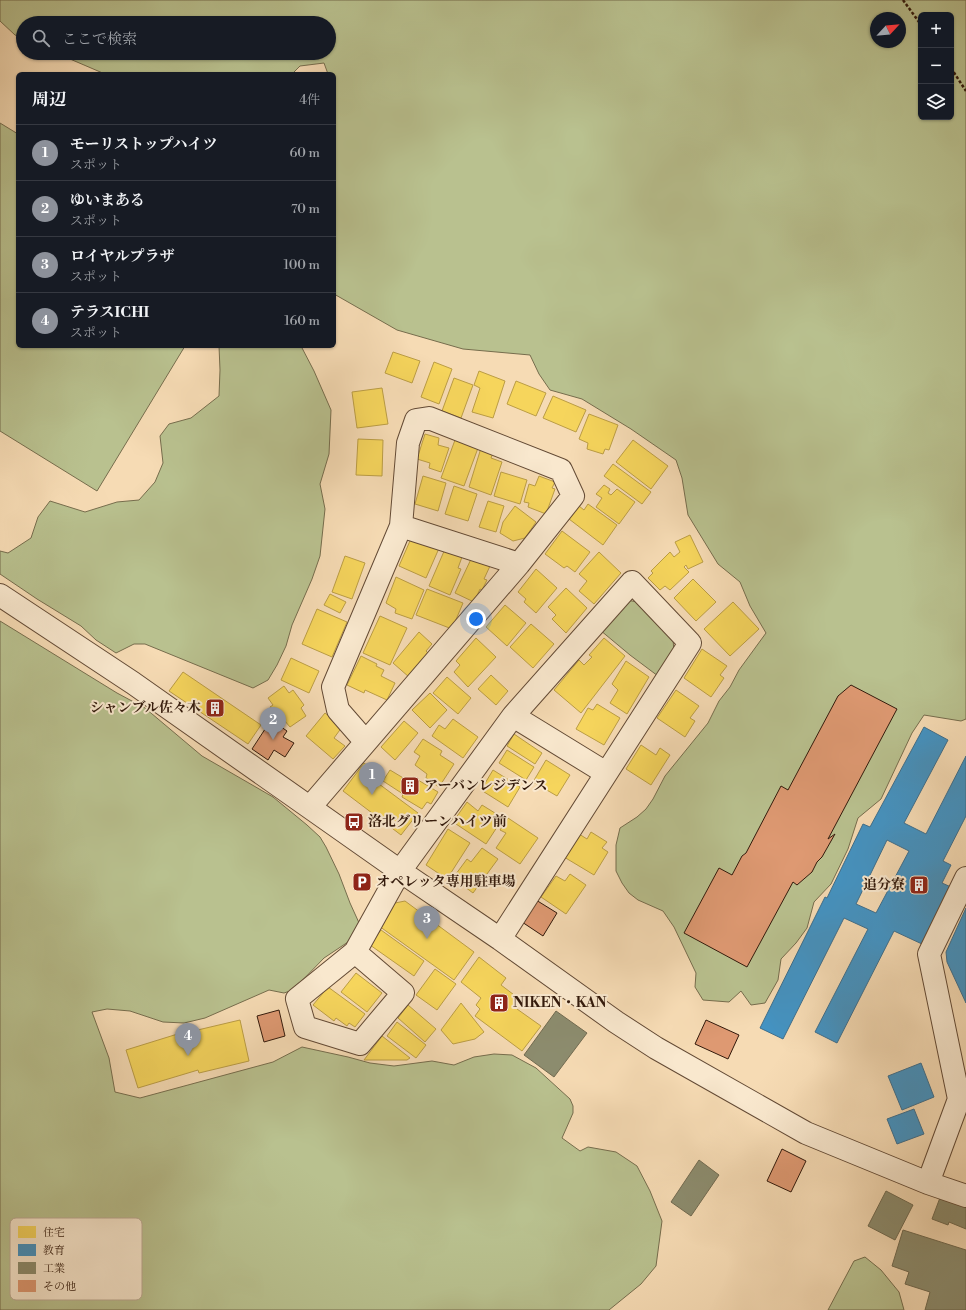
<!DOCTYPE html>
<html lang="ja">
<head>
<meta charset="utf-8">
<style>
	body { margin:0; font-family:"Libre Bodoni","Noto Serif JP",serif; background:#20242c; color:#f1f3f6 }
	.controls { position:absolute; right:12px; top:12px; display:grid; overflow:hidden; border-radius:6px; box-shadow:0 1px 3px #0004 }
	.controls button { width:36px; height:36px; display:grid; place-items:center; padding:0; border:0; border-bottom:1px solid #363941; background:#171b24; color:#f1f3f6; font:20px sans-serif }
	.compass { position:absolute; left:870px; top:12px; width:36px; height:36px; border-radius:50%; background:#171b24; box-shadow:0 1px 3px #0004; rotate:64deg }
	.you { position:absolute; left:476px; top:619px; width:14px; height:14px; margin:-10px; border:3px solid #fff; border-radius:50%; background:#1a73e8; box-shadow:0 0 0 6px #1a73e833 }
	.badge { display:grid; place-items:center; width:26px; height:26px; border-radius:50%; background:#8c9099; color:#fff; font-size:13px; font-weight:700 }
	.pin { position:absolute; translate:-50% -33px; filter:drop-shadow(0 1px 2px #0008) }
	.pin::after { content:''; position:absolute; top:21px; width:14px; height:12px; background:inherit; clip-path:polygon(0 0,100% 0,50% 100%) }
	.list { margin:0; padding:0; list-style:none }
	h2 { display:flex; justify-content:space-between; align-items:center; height:52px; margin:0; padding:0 16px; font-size:17px }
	h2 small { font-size:13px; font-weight:400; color:#9ea1a6 }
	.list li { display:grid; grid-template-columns:26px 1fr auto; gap:12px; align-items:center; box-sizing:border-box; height:56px; padding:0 16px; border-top:1px solid #363941 }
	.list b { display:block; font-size:15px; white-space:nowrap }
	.list p { margin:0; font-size:13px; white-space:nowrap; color:#9ea1a6 }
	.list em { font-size:13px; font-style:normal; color:#9ea1a6 }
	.icon { flex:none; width:22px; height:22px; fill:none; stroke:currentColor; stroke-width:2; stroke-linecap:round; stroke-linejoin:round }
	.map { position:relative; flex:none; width:966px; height:1310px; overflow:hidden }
	.search { position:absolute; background:#171b24; box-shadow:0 1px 3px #0004; left:16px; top:16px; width:320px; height:44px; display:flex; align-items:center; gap:10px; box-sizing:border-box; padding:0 14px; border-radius:22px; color:#9ea1a6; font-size:15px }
	.panel { position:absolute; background:#171b24; box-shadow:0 1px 3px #0004; left:16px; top:72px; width:320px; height:276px; border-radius:6px }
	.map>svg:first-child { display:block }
</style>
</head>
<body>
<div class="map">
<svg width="966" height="1310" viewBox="0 0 966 1310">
	<rect width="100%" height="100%" fill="#f6dbb4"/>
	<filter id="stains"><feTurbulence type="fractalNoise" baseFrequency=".005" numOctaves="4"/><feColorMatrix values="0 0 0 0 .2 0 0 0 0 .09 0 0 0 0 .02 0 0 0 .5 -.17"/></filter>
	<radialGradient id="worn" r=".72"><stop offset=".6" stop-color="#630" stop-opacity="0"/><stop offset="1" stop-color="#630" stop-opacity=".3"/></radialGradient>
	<path fill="#b9c18f" stroke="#766d4d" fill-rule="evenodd" d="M0,0H966V719L961,721L924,715L912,733L881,799L858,818L848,849L831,884L814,902L807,928L796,943L781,959L778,980L765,1003L751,1005L741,991L729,1002L703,1000L695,987L696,973L674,927L663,911L638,900L629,893L622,883L616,871V845L620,828L637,817L646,809L653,799L665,776L708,723L719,701L730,687L739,670L766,633L750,606L740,582L718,564L688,515L682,478L676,460L631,429L582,399L550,390L539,374L530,355L463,349L397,330L334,294V74H328L324,63L300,66L292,74H105L56,53H329V23H23V38L15,35L0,21ZM921,15H951V117H921ZM876,18H900V42H876Z
		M0,123L18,134V346H185L97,491L0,431Z
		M219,346H301L314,371L331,410L329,454L320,484L325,509L320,556L312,579L292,625L286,646L277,665L268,680L253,688L145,644H134L116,653L96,640L81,626L37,599L0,574V551L8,553L31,538L38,517L50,501L85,512L117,502L139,500L155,482L163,463L160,436L169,424L191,418L219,396L220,370Z
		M627,600L637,602L673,637L674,655L658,676L630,655L600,630Z
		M0,621L117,693L145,708L202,756L273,797L307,825L320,837L326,847L339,874L350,903L360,925L348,942L324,958L293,990L284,993L269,990L205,1018L184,1023L163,1022L130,1011L107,1009L92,1012L109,1058L115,1092L140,1098L273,1062L302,1047L348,1057L370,1063L394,1066L432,1061L454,1065L474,1057L494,1054L512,1055L536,1068L570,1099L573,1106V1113L562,1138L580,1151L588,1147L616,1152L637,1166L650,1191L662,1221L656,1266L641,1284L609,1310H0Z
		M865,1257L881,1270L899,1292L904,1310H828L854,1261Z"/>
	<path fill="#f6d55c" stroke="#bb9d44" d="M393,352L420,361L412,383L385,373Z
		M434,362L452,369L439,404L421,397Z
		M479,371L505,381L493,418L472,412L480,388L474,385Z
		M454,378L473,385L461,418L442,411Z
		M516,381L546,393L536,416L507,404Z
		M382,388L388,424L357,428L352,392Z
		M553,396L586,410L576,432L543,418Z
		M589,414L618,425L609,450L605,449L603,454L587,449L588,443L579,439Z
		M425,434L439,438L438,445L449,448L441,472L429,468L430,463L417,459Z
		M358,439L383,440L382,476L356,475Z
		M455,440L478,448L464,486L441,478Z
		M633,440L668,466L651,489L616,462Z
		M481,448L493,453L491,458L502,462L491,495L469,487Z
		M613,464L651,492L642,504L604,476Z
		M501,472L527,480L520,504L494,496Z
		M423,476L446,483L438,511L415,504Z
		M539,476L555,482L552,488L555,489L546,514L528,507L529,503L524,502L529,484L535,486Z
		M604,485L610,489L608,493L611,495L617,489L635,502L619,524L596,507L602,498L596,494Z
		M454,486L477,494L468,521L445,514Z
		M488,501L504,506L496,532L479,527Z
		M588,504L617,525L603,545L569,519L579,506L584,510Z
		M515,506L536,522L525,538L513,541L500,533L503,522Z
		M562,531L590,552L575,572L567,566L564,568L545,554Z
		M413,534L440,546L426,578L399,566Z
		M690,535L703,562L688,569L686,565L684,567L689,572L670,590L665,586L660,590L648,578L653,573L651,571L670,552L674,557L680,552L675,542Z
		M445,549L462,557L458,568L461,569L450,595L429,586Z
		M599,552L621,573L594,604L579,591L587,581L579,574Z
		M345,556L365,563L352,599L332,592Z
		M472,557L490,566L484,579L487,580L482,590L480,589L474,602L455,593Z
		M536,569L557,588L536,613L524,602L526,599L518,592Z
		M396,577L424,590L412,619L395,613L396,609L386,603Z
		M693,579L716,602L696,621L674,598Z
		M566,588L587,608L566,633L552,619L556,615L548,607Z
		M427,589L463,603L452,629L416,615Z
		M330,594L346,602L340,613L324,605Z
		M733,602L759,629L730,656L704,629Z
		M505,605L526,623L507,646L486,627Z
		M317,609L347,622L332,657L302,644Z
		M380,616L407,628L390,665L363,653Z
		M531,624L554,644L533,668L510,647Z
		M419,632L432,644L426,651L429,654L409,677L393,663Z
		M476,638L496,657L468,687L454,672L460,665L456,661Z
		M604,638L625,656L581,713L554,690L579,660L584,665L592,657L589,655Z
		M702,649L727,666L720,675L724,678L711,697L684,678Z
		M361,656L377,664L376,666L384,670L381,676L395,683L387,700L365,690L364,693L347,685Z
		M291,658L319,671L309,693L281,680Z
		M626,661L649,677L627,714L610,703L618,690L612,684Z
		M183,672L261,725L248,744L169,691Z
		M491,675L508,691L496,705L478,689Z
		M447,677L471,698L458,714L433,693Z
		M284,686L289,693L293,690L304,705L301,708L306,716L290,727L284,720L281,723L270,707L273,705L268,698Z
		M676,690L699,706L690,718L695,721L685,737L657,718Z
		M430,693L447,710L430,728L412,710Z
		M597,704L620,718L604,745L576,729L588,708L593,710Z
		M325,713L342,727L334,738L345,746L333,759L306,736Z
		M453,719L478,737L463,758L432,736L439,725L445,729Z
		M404,721L418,733L395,760L381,747Z
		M514,734L542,753L535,764L507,746Z
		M423,739L442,751L440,755L454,764L439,787L426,778L427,774L415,765L420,756L414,752Z
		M641,745L656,755L660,748L670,755L651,785L626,769Z
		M507,750L534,767L526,780L499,763Z
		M546,760L570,775L557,796L533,782Z
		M364,763L376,772L371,778L418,813L401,835L343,791Z
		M390,770L410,782L413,777L438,792L431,804L427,802L422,809L402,797L403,794L383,781Z
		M493,770L520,787L508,807L481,790Z
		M467,802L478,811L482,805L503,818L486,844L453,822Z
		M508,818L538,838L520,864L496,848L506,833L500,830Z
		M448,829L470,843L447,879L426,865Z
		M591,832L607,842L602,848L608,852L594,875L564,857L579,834L587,839Z
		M482,848L498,859L473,893L453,878L467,859L471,862Z
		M570,874L586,885L566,914L541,897L556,876L565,881Z
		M405,901L474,952L454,980L379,926L395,903Z
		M381,930L424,961L414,976L370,945Z
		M479,957L506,978L501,985L522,1001L517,1009L541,1026L522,1051L475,1016L480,1009L476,1005L481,998L461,982Z
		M435,969L456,984L437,1010L416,995Z
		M356,973L382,993L367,1012L341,992Z
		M328,987L365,1014L355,1027L349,1023L347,1026L336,1018L334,1021L313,1005Z
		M461,1003L484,1032L475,1039L453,1044L441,1030Z
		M408,1005L436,1029L425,1042L398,1018Z
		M240,1020L249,1061L199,1073L198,1070L138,1088L126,1050L184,1032L185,1033Z
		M397,1022L426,1045L416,1058L387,1036Z
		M382,1036L410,1058L407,1060H364Z"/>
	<path fill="#4393c3" stroke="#3e6e8c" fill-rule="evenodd" d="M924,727L948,740L904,823L926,834L966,756V816L943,861L951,865L942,883L951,887L922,944L894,931L837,1043L815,1032L868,929L844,918L783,1039L760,1028L825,897L827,898L863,824L870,827ZM887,840L909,851L876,913L856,904Z
		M966,908V1003L947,962L946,952Z
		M921,1063L934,1097L902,1110L888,1076Z
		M914,1109L924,1134L897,1144L887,1119Z"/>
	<path fill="#8c8c6e" stroke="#716a50" d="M556,1011L587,1033L554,1077L524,1055Z
		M699,1160L719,1175L691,1216L671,1202Z
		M886,1191L913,1205L895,1240L868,1226Z
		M941,1195L966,1205V1229L949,1222L948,1225L932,1219Z
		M903,1230L966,1250V1310H925L930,1292L905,1284L909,1272L892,1266Z"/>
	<path fill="#de9972" stroke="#32190b" d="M851,685L897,709L828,839L835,834L822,857L817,862L812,872L797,885L793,882L747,967L684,933L719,868L732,875L742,856L746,853L781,786L788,790L838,696Z
		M271,720L287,731L283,737L294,743L285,757L274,750L268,760L252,749Z
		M536,900L557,913L543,936L522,922Z
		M279,1010L285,1036L264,1042L257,1016Z
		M706,1020L739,1035L728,1059L695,1044Z
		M782,1149L806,1161L791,1192L767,1181Z"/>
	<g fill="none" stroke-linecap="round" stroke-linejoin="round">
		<g stroke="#634a35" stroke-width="24">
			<path id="minor" d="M0,595L133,683L400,871L500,939L616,1022L656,1048L806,1133L928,1183L966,1196
				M365,741L338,710L333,687L401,526
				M310,807L519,564L573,496L561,470L429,418L416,420L408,443L401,526L519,564
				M500,939L690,643L632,582L513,716L606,773
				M355,952L403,993L360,1044L305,1027L297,999L355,952L400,871L513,716
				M928,1183L959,1099L929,954L966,878"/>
		</g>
		<path stroke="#32190b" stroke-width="2.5" stroke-dasharray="3 2" stroke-linecap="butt" d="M903,0L919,22H921
			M951,68L966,91"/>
		<use href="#minor" stroke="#f9e8ce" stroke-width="22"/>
	</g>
	<defs>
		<g id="building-square" transform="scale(1)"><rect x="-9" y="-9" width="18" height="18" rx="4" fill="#8f2418" stroke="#f9e8ce"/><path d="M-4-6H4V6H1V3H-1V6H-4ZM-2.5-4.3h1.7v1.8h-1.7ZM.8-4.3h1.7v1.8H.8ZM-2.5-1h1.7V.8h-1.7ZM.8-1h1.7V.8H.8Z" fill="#fff"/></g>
		<g id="bus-square" transform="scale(1)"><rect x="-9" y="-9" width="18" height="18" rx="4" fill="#8f2418" stroke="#f9e8ce"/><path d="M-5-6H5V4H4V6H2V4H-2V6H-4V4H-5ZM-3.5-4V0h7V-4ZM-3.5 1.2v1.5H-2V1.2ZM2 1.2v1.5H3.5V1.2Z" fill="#fff"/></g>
		<g id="parking-square" transform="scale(1)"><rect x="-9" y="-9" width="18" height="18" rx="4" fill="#8f2418" stroke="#f9e8ce"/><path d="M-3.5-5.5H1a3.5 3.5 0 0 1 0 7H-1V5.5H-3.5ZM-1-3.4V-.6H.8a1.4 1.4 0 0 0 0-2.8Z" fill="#fff"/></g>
	</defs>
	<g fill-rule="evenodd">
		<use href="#building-square" x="215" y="708"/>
		<use href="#building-square" x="410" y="786"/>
		<use href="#bus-square" x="354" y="822"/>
		<use href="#parking-square" x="362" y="882"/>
		<use href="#building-square" x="919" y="885"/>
		<use href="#building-square" x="499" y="1003"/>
	</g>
	<g text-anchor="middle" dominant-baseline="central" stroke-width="4" stroke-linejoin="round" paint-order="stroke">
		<g font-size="14" font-weight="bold" fill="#32190b" stroke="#f9e8ce" text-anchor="start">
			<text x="201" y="708" text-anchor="end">シャンブル佐々木</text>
			<text x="424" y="786">アーバンレジデンス</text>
			<text x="368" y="822">洛北グリーンハイツ前</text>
			<text x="376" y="882">オペレッタ専用駐車場</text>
			<text x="905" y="885" text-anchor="end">追分寮</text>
			<text x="513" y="1003">NIKEN・KAN</text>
		</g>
	</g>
	<rect x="10" y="1218" width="132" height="82" rx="6" fill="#f9e8ce" stroke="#bdaa94" stroke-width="1"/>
	<rect x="18" y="1226" width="18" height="12" fill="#f6d55c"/>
	<rect x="18" y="1244" width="18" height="12" fill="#4393c3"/>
	<rect x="18" y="1262" width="18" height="12" fill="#8c8c6e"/>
	<rect x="18" y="1280" width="18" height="12" fill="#de9972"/>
	<g font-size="11" fill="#32190b">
		<text x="43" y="1236">住宅</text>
		<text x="43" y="1254">教育</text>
		<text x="43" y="1272">工業</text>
		<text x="43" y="1290">その他</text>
	</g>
	<rect width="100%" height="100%" filter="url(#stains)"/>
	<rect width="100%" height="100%" fill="url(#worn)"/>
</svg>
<div class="controls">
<button>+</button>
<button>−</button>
<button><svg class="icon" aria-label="layers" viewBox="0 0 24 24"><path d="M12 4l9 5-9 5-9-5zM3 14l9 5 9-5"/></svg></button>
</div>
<svg class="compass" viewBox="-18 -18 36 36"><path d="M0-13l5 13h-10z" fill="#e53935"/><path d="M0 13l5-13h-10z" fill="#9ea1a6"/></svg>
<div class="you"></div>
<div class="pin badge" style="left:372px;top:795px">1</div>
<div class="pin badge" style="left:273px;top:740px">2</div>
<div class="pin badge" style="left:427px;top:939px">3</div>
<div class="pin badge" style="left:188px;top:1056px">4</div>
<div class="search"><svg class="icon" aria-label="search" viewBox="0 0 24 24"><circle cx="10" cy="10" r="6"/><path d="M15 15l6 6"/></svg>ここで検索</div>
<section class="panel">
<h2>周辺<small>4件</small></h2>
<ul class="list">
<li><span class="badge">1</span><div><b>モーリストップハイツ</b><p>スポット</p></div><em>60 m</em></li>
<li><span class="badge">2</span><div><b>ゆいまある</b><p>スポット</p></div><em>70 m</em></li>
<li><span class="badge">3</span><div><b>ロイヤルプラザ</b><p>スポット</p></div><em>100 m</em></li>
<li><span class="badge">4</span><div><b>テラスICHI</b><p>スポット</p></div><em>160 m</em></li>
</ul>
</section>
</div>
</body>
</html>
